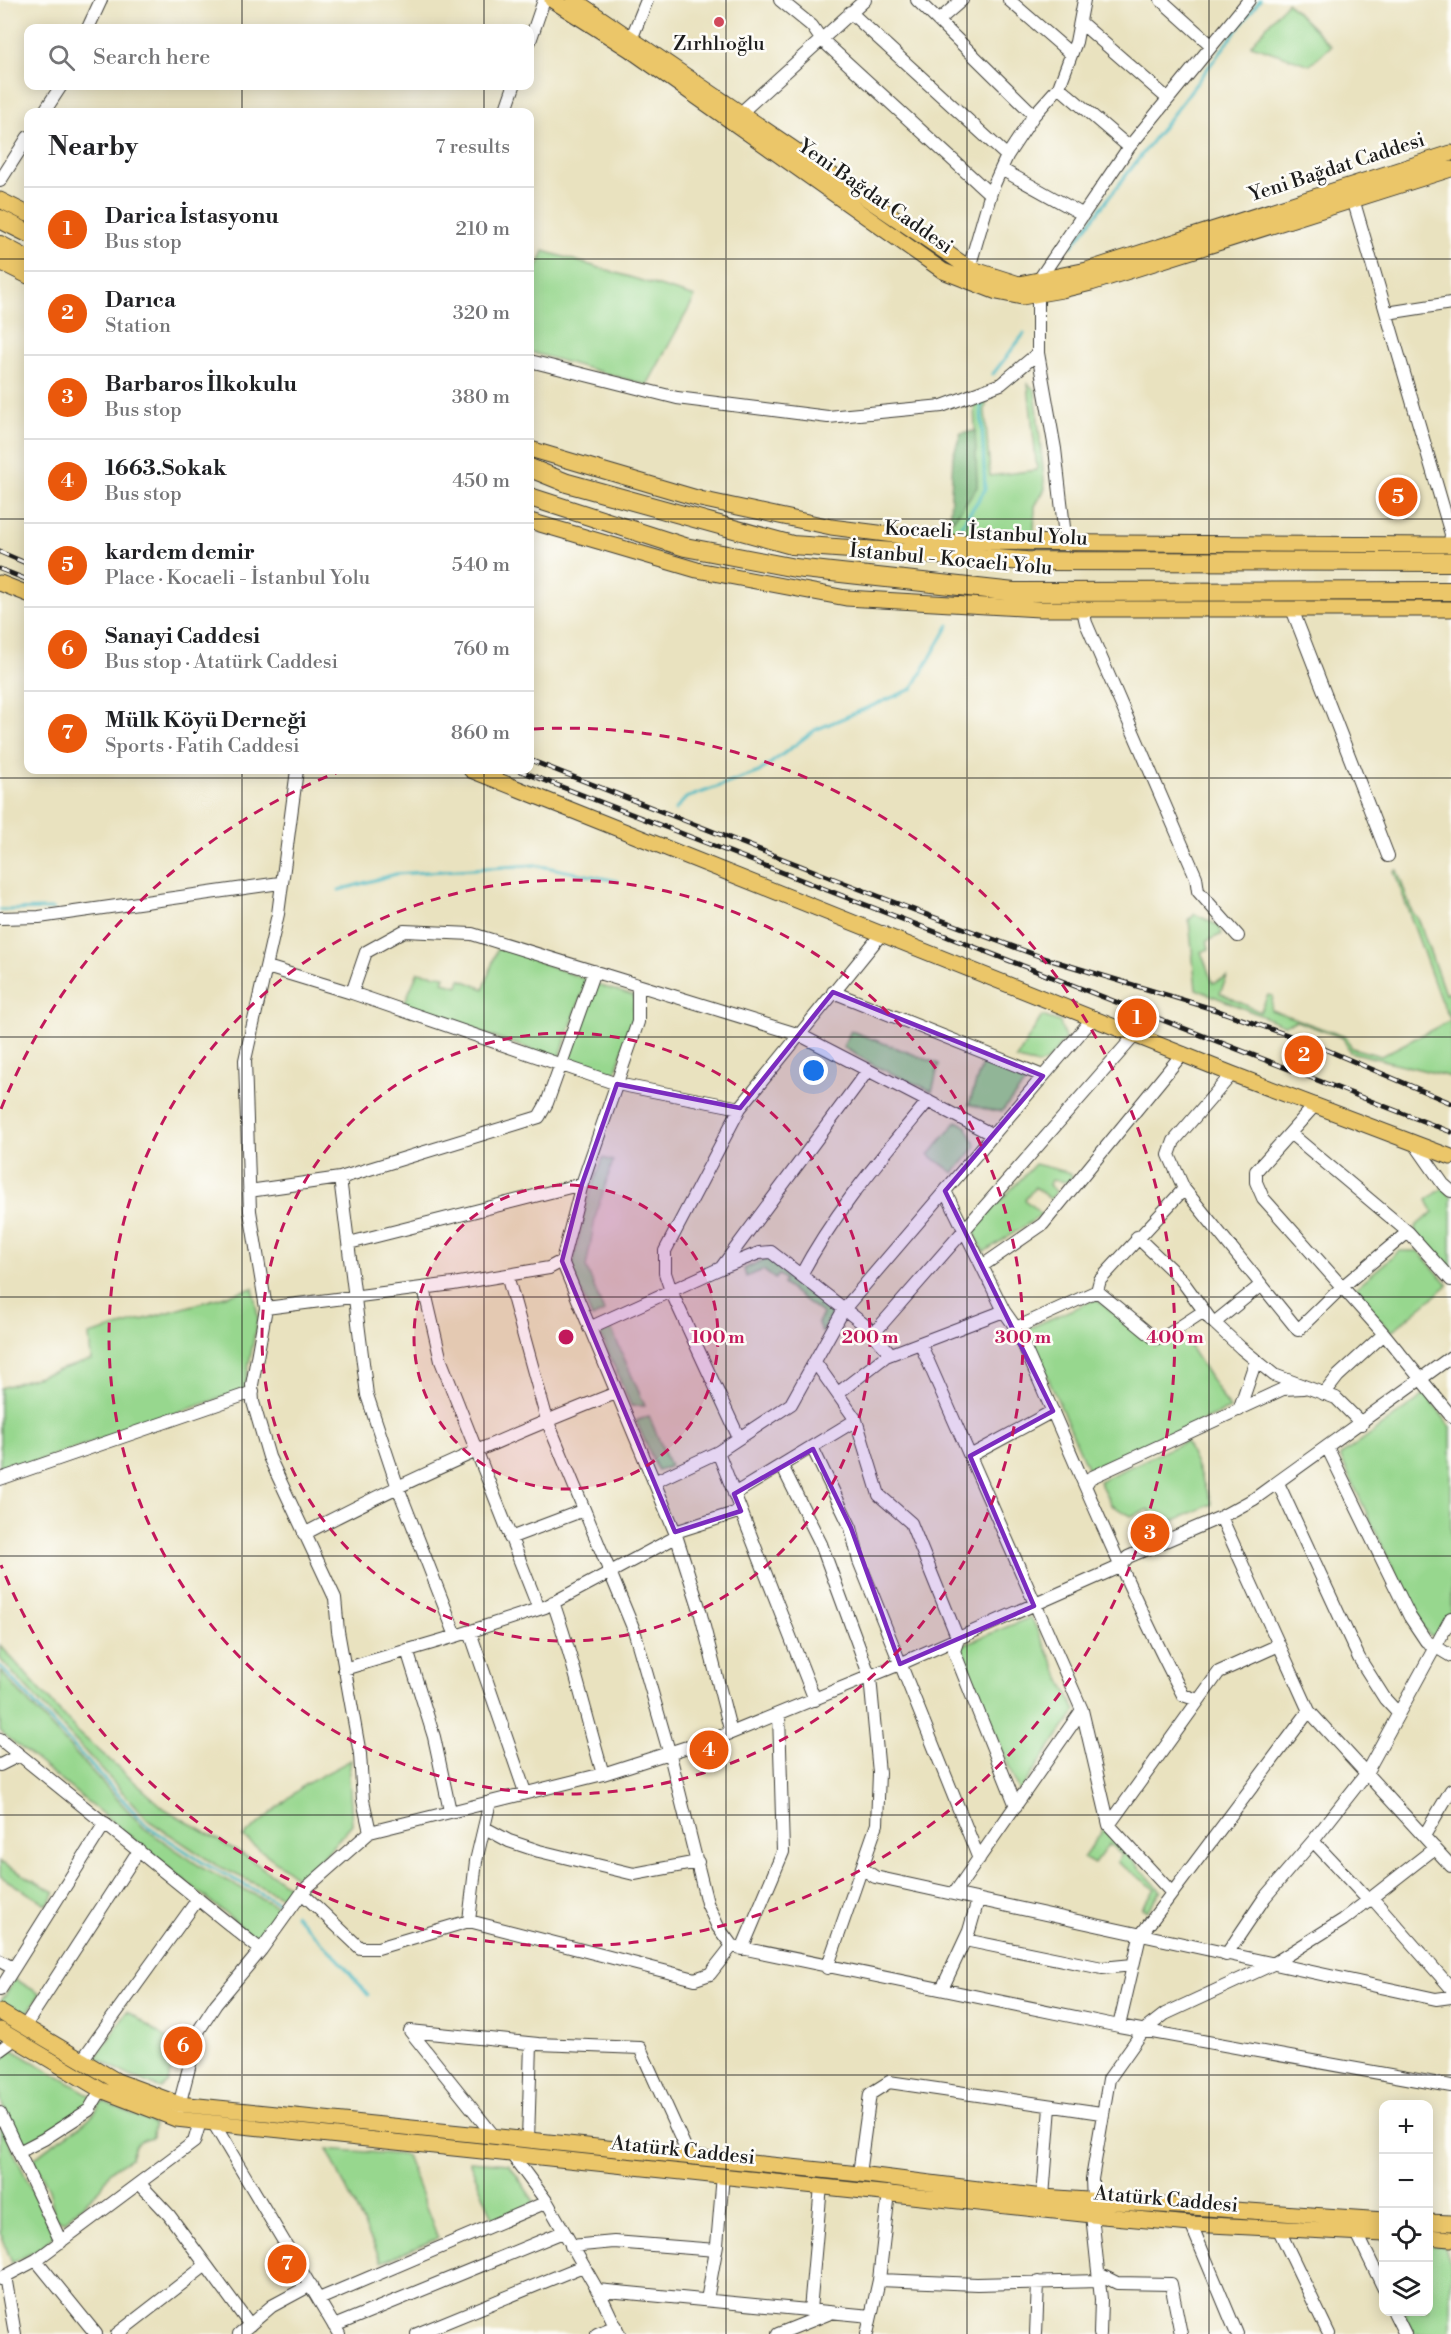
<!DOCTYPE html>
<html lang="en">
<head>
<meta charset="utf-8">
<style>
	body { margin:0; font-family:"Libre Bodoni",serif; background:#f6f6f6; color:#202124 }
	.controls { position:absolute; right:18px; bottom:18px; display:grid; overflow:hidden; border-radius:12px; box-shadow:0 3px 15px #0003 }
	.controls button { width:54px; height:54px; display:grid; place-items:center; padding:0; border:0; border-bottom:2px solid #e0e0e0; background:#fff; color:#202124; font:30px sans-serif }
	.you { position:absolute; left:814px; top:1071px; width:21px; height:21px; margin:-15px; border:4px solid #fff; border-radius:50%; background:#1a73e8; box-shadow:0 0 0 9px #1a73e833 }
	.badge { display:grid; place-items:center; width:39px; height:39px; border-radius:50%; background:#ea580c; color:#fff; font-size:20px; font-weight:700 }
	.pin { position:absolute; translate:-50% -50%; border:3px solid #fff; box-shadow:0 2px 6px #0006 }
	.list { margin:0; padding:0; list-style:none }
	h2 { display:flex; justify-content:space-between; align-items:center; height:78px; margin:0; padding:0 24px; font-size:26px }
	h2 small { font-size:20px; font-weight:400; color:#757577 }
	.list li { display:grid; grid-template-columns:39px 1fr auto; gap:18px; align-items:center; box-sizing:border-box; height:84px; padding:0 24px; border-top:2px solid #e0e0e0 }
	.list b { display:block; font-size:22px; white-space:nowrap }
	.list p { margin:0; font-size:20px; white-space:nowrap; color:#757577 }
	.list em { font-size:20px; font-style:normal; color:#757577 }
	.icon { flex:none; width:33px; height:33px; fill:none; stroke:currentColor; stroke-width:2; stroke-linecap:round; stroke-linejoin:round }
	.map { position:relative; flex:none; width:1451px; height:2334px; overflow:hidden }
	.search { position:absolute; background:#fff; box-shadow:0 3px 15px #0003; left:24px; top:24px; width:510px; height:66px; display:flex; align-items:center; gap:15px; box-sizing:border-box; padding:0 21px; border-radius:12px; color:#757577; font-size:22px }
	.panel { position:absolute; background:#fff; box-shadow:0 3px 15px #0003; left:24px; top:108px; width:510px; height:666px; border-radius:12px }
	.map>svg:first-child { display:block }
</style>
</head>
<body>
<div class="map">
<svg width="1451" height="2334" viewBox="0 0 1451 2334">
	<rect width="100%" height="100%" fill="#fdfcf7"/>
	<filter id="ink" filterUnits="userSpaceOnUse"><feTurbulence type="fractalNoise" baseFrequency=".0167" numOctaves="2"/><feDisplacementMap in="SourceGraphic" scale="12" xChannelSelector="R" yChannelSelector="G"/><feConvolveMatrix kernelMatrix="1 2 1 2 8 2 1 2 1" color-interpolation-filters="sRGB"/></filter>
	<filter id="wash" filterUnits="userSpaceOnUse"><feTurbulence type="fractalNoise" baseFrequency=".008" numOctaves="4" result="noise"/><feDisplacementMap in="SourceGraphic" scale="24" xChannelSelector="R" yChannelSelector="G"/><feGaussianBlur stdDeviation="1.35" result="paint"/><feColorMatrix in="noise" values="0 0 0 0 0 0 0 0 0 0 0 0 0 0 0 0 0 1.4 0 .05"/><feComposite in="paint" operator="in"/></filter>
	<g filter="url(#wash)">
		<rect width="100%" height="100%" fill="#e9e2bf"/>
		<path fill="#97d78e" stroke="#5a7a55" stroke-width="1.5" d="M1287,2L1331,46L1310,65L1251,45Z
			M544,251L695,297L647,385L530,352V286Z
			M1028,384L1035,390L1045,489L1035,506L1034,534L944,533L977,487L974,403L987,399L985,410L990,476L1037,470Z
			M1397,870L1412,912L1418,918L1445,994L1451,992V1077L1350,1052L1343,1038L1296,1021L1284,1025L1196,989L1189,920L1195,914L1219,926L1222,934L1207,941L1209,949L1201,952L1213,983L1227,977L1220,993L1260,1012L1268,995L1273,996L1271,1010L1346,1037L1352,1048L1381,1056L1451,1020L1440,999L1394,871Z
			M498,946L587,980L559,1059L403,1006L418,972L445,976L443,982L458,986L460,979L484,989Z
			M595,984L634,996L633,1018L614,1077L568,1060Z
			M1042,1016L1060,1022L1065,1039C1046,1063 1047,1070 1016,1059Z
			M851,1031L939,1064L932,1091L875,1066L843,1047Z
			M983,1061L1030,1077L1002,1111H991L969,1104Z
			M957,1121L966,1126L976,1146L954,1173L929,1155Z
			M603,1158L613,1161L596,1214L586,1267L604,1312L592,1318L572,1269L586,1204Z
			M1035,1164L1071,1173L1072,1178L1066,1182L1051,1180L1049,1185L1057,1192L1050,1199L1035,1187L1025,1200L1042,1215L984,1252L973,1230Z
			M1443,1188L1451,1196V1273L1414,1231L1417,1225L1433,1212L1427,1200Z
			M1399,1251H1418L1448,1285L1391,1332L1353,1290Z
			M767,1258L835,1309L822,1332L818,1323L823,1314L783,1284L785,1279L779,1275L775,1279L763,1270L746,1277L744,1269Z
			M253,1288L258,1317L244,1390L0,1474V1388L91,1360L89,1335Z
			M1096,1299L1156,1346L1182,1334L1230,1409L1088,1470L1027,1329Z
			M610,1326L645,1406H631L599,1331Z
			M1426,1394L1451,1427V1612L1437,1637L1429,1635L1417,1620L1340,1456Z
			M649,1416L670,1466L658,1471L636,1421Z
			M1186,1441L1212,1504L1157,1528L1149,1509L1131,1516L1111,1505L1099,1481Z
			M1031,1617L1076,1711L1019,1792L960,1646Z
			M0,1645L77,1731L165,1809L247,1857L295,1891L288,1900L216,1865L149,1821L0,1659Z
			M0,1671L144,1828L204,1869L282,1909L257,1939L0,1731Z
			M351,1760L349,1774L352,1824L302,1881L243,1837L304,1785Z
			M1104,1829L1161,1891L1147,1911L1142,1908L1155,1889L1117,1862L1122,1854L1109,1844L1094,1864L1083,1858Z
			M0,1862L55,1892L47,1905L0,1876Z
			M15,1979L40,1994L24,2018L0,2003Z
			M127,2011L180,2048L168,2082L161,2088L130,2076L96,2058Z
			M13,2050L92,2096L87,2106L27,2144L20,2142L0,2101V2059Z
			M105,2102L154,2124L153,2137C139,2140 134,2144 131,2158L111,2170L101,2188L64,2222L55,2218L49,2189L33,2160C51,2140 90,2127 100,2103Z
			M0,2123L54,2236L36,2251L12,2263L0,2232Z
			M327,2149L406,2155L438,2238L382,2262Z
			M469,2161L509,2164L535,2203L494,2220Z
			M1429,2245L1444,2246L1451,2263V2334H1413L1403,2312H1428Z"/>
		<path fill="#79b879" stroke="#4a6a4a" stroke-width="1.5" d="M975,431L977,487L953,520L950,513L953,456L961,433Z"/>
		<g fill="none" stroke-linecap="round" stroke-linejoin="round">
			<path stroke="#4bb9c2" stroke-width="3" d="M1072,246L1260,0
				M993,374L1024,334
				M961,526L985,490L981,403
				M675,810L686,798L759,772L815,730L912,689L949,625
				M339,890L396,874L535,865L618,881
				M0,910L53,909
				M0,1666L146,1825L205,1864L281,1904
				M295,1915L340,1961L368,1995"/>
		</g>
	</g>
	<g filter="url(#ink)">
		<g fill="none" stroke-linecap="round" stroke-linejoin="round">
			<g stroke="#3b3a34" stroke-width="14">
				<path id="minor" d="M780,0L812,26L821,39L990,194
					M917,0L1034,115
					M1009,0L1070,53
					M1161,0L1211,45
					M850,12L1007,156
					M938,21L962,0
					M1080,22L1167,98
					M88,28L101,0
					M632,37L647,0
					M530,41L544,0
					M1059,87L1129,147
					M44,112L61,86
					M505,112L514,86
					M735,118L865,0
					M1001,169L1082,214
					M0,181L28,137
					M1353,199L1451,534L1450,545
					M969,268L992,189L1007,156L1034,115L1059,87L1076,42L1084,0
					M1387,313L1451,303
					M530,361L677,398L828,417L942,406L1001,384L1038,353
					M1066,545L1055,449L1038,353V281L1129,147L1249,0
					M1292,609L1388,856
					M1083,610L1086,623L1196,877L1198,891L1238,936
					M297,770L278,914L245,1060L250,1211L266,1308L252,1385L253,1402L269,1457L335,1598L338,1631L360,1754L363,1800L370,1832
					M0,918L39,917L280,883
					M267,967L352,993L617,1084L740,1108
					M638,985V1022L582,1184L562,1261L675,1532L699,1607L731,1733
					M833,992L1043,1076
					M352,993L366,952L404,931L472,934L800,1035L993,1135
					M1232,1074L1174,1141L1169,1155L1184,1189L1298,1330L1342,1287L1408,1232
					M1315,1105L1256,1171V1182L1263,1198L1384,1334L1451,1416
					M1290,1133L1408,1232L1451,1280
					M1415,1144L1443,1184L1451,1191
					M340,1178L367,1395L397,1485L456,1636L344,1669
					M249,1191L340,1178L539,1117L547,1103L594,971
					M945,1191L1004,1311L1016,1328C1071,1451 1121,1576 1183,1695L1198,1700
					M1137,1237L1180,1278L1210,1319L1241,1348L1274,1375L1336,1398L1362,1424
					M349,1243L582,1184
					M982,1266L1043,1224L1183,1053
					M721,1268L868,1070
					M507,1275L547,1420L634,1630L670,1755L707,1903L718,1927L732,1946L1119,2026L1451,2086
					M801,1275C835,1211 882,1157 928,1101
					M424,1288L441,1361L539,1609
					M1097,1291L1153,1337L1163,1338L1204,1311
					M266,1308L453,1284L549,1268L562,1261
					M1214,1323L1261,1285
					M589,1328L721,1268L759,1253L771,1252L866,1326L891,1354
					M1016,1328L1097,1291L1100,1280L1184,1189
					M874,1333L1136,1034
					M920,1343L1082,1710L1109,1825L1172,1893
					M838,1393L886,1356L1004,1311
					M1324,1394L1338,1376L1384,1334
					M1239,1410L1256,1360
					M856,1420L879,1495L911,1523L958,1639L954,1651L1016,1806
					M739,1438L671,1291L665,1273V1251L740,1108L883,932
					M1327,1447L1410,1617L1426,1641L1451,1656
					M813,1449L851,1528L859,1561L979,1859
					M718,1452L815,1700
					M970,1456L1053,1411
					M782,1466L821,1544L870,1677L879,1773L877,1824L827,1968
					M0,1479L253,1392
					M654,1482L718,1452L791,1404L844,1309L1094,1017
					M1278,1483L1359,1658L1385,1699L1398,1713
					M1085,1486L1090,1478L1283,1389L1303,1388
					M734,1494L856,1420L815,1362
					M1221,1517L1309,1711L1451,1866
					M675,1532L741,1511
					M304,1534C408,1479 507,1436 616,1393
					M510,1538L584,1510
					M553,1602C573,1658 586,1717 603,1774
					M470,1632L525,1792
					M456,1636L545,1607L676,1537
					M407,1650L434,1737L450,1811
					M0,1739L261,1950
					M0,1765L20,1755
					M1109,1825L1219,1672L1279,1645
					M485,1828L509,1841L539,1851L634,1874L698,1862
					M1424,1836L1451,1790
					M863,1869L875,1877L1436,1999L1451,1997
					M304,1890L303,1894L360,1948H378L469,1921L695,1979L710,1974L732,1946
					M954,1894L1082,1710
					M1372,1898L1451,1988
					M1369,1901L1313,1841L1365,1775L1451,1618
					M469,1921L476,1861L490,1802
					M965,1940L1102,1968L1133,1965
					M742,1949L783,1852L779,1714
					M1226,1955L1265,1897L1313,1841
					M0,1961L13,1968
					M942,1989L969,1931L978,1900
					M0,1990L105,1823
					M25,2026L139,1850
					M1119,2026L1140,1936L1309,1711
					M0,2050L15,2039
					M82,2060L198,1899
					M0,2113L61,2242
					M177,2113L199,2030L216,2004L261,1950L304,1890L370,1832L603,1774L731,1733L900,1664L1119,1567L1128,1557L1221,1517L1254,1499L1451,1357
					M214,2124L339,2334
					M494,2136L410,2031L538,2044L640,2048L689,2156
					M528,2140L531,2044
					M19,2152L44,2139L89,2110L101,2090
					M512,2155L547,2202L602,2298L619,2334
					M859,2174L870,2094L889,2082L1101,2113
					M1043,2197L1050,2107
					M1093,2202L1092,2179L1109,2079L1143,2031L1165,2014L1273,1964L1343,1920L1435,1848
					M1092,2215L1101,2299L1100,2334
					M1191,2224L1237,2334
					M1279,2230L1329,2334
					M1357,2233L1384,2289
					M571,2246L614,2242L716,2250
					M36,2260L96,2334
					M206,2265L250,2325
					M1099,2274L1117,2283L1171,2284L1181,2334
					M5,2276L15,2334
					M0,2279L36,2260L194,2142L200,2122
					M879,2280L977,2284L1100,2281
					M597,2290L871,2316
					M319,2299L547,2202
					M707,2300L717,2245L723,2175
					M810,2310L821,2186
					M1394,2312L1405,2334
					M334,2326L563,2232
					M117,2334L206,2265L169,2215L140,2184
					M239,2334L272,2306L311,2285
					M417,2334L583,2266
					M597,2334L616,2326
					M778,2334L828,2314
					M867,2334L879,2280L889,2192
					M1036,2334L1038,2282"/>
			</g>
			<g stroke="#3b3a34" stroke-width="17">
				<path id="major" d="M552,0L629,49L943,271L997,292L1022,297L1062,290L1091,283L1451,169
					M574,0L969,268L1019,284L1087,270L1451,153
					M0,200L28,214
					M0,262L28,276
					M530,449L700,499L831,527L949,542L1451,545
					M530,521L697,570L846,598L1039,609H1451
					M0,583L28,594
					M471,770L1232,1074L1451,1157
					M0,2012L117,2081L179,2104L859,2174L1043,2197L1384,2220
					M0,2030L101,2090L176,2119L1092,2215L1191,2224L1384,2234
					M1428,2222L1451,2223
					M1428,2237L1451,2239"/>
			</g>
			<g stroke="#3b3a34" stroke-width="20">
				<path id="highway" d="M0,219L28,233
					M0,245L28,260
					M530,468L567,483L792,545L1026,561L1451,562
					M530,497L685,547L795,568L1014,592L1451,591"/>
			</g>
			<use href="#minor" stroke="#fff" stroke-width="12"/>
			<use href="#major" stroke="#ebc669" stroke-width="15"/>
			<use href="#highway" stroke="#ebc669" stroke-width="18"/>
			<g stroke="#1c1c1c" stroke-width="5">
				<path id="rail" d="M0,552L28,564
					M0,569L28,580
					M530,760L906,907L1044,958L1216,1010L1308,1042L1451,1103
					M518,770L1451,1132"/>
			</g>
			<use href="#rail" stroke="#fdfcf7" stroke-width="3" stroke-dasharray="9" stroke-linecap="butt"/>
		</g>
	</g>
	<path fill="#7b2cbf" fill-opacity="0.2" stroke="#7b2cbf" stroke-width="4.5" stroke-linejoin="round" d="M833,992L1043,1076L945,1191L1053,1411L970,1456L1034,1606L900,1664L851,1528L813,1449L734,1494L741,1511L675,1532L562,1261L582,1184L617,1084L740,1108Z"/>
	<path fill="none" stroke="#1c1c1c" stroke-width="1.5" stroke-opacity="0.55" d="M242,0V28M484,0V28M726,0V2334M967,0V2334M1209,0V2334M242,86V112M484,86V112M0,259H28M530,259H1451M0,519H28M530,519H1451M242,770V2334M484,770V2334M0,778H1451M0,1037H1451M0,1297H1451M0,1556H1451M0,1815H1451M0,2075H1451"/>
	<circle cx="566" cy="1337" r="152" fill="#c2185b" fill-opacity=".12"/>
	<g fill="none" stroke="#c2185b" stroke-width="3" stroke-dasharray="10 8">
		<circle cx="566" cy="1337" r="152"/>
		<circle cx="566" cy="1337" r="304"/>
		<circle cx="566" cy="1337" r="457"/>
		<path d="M1 1109A609 609 0 0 1 343 770M534 729A609 609 0 1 1 1 1565"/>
	</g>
	<circle fill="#d1495b" stroke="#fdfcf7" stroke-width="2" cx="719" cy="22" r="6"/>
	<g text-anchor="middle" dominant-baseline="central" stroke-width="5" stroke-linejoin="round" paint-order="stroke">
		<g font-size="20" fill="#1c1c1c" stroke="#fdfcf7">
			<text x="719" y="44">Zırhlıoğlu</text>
		</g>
		<g font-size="20" fill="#1c1c1c" stroke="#fdfcf7">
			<text transform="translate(1337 168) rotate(-18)">Yeni Bağdat Caddesi</text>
			<text transform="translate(875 197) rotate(35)">Yeni Bağdat Caddesi</text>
			<text transform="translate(986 534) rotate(3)">Kocaeli - İstanbul Yolu</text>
			<text transform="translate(951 560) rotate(5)">İstanbul - Kocaeli Yolu</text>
			<text transform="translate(683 2151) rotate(6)">Atatürk Caddesi</text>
			<text transform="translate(1166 2200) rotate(5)">Atatürk Caddesi</text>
		</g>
	</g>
	<circle cx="566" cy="1337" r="9" fill="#c2185b" stroke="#fdfcf7" stroke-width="3"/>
	<g font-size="18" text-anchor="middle" font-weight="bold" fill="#c2185b" stroke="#fdfcf7" stroke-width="5" stroke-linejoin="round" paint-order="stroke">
		<text x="718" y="1343">100 m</text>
		<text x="870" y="1343">200 m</text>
		<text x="1023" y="1343">300 m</text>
		<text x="1175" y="1343">400 m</text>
	</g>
</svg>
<div class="controls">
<button>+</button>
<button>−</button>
<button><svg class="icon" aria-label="locate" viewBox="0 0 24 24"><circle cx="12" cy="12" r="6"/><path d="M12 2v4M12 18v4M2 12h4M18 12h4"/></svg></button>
<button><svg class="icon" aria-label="layers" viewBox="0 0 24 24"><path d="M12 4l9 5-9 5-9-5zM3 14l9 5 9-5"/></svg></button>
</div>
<div class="you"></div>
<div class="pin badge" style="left:1137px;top:1018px">1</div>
<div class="pin badge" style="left:1304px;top:1055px">2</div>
<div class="pin badge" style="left:1150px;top:1533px">3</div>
<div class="pin badge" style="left:709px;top:1750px">4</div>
<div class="pin badge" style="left:1398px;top:497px">5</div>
<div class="pin badge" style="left:183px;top:2046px">6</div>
<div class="pin badge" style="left:287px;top:2264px">7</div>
<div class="search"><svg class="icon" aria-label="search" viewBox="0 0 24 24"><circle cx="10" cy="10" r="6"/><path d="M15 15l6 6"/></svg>Search here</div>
<section class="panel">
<h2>Nearby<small>7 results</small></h2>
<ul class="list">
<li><span class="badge">1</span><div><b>Darica İstasyonu</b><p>Bus stop</p></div><em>210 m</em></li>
<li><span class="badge">2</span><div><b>Darıca</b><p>Station</p></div><em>320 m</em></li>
<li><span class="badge">3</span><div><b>Barbaros İlkokulu</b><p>Bus stop</p></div><em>380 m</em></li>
<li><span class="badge">4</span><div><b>1663.Sokak</b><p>Bus stop</p></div><em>450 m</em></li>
<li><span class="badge">5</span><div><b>kardem demir</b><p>Place · Kocaeli - İstanbul Yolu</p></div><em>540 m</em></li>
<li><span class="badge">6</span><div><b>Sanayi Caddesi</b><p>Bus stop · Atatürk Caddesi</p></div><em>760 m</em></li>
<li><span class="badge">7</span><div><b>Mülk Köyü Derneği</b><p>Sports · Fatih Caddesi</p></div><em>860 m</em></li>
</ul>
</section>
</div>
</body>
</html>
